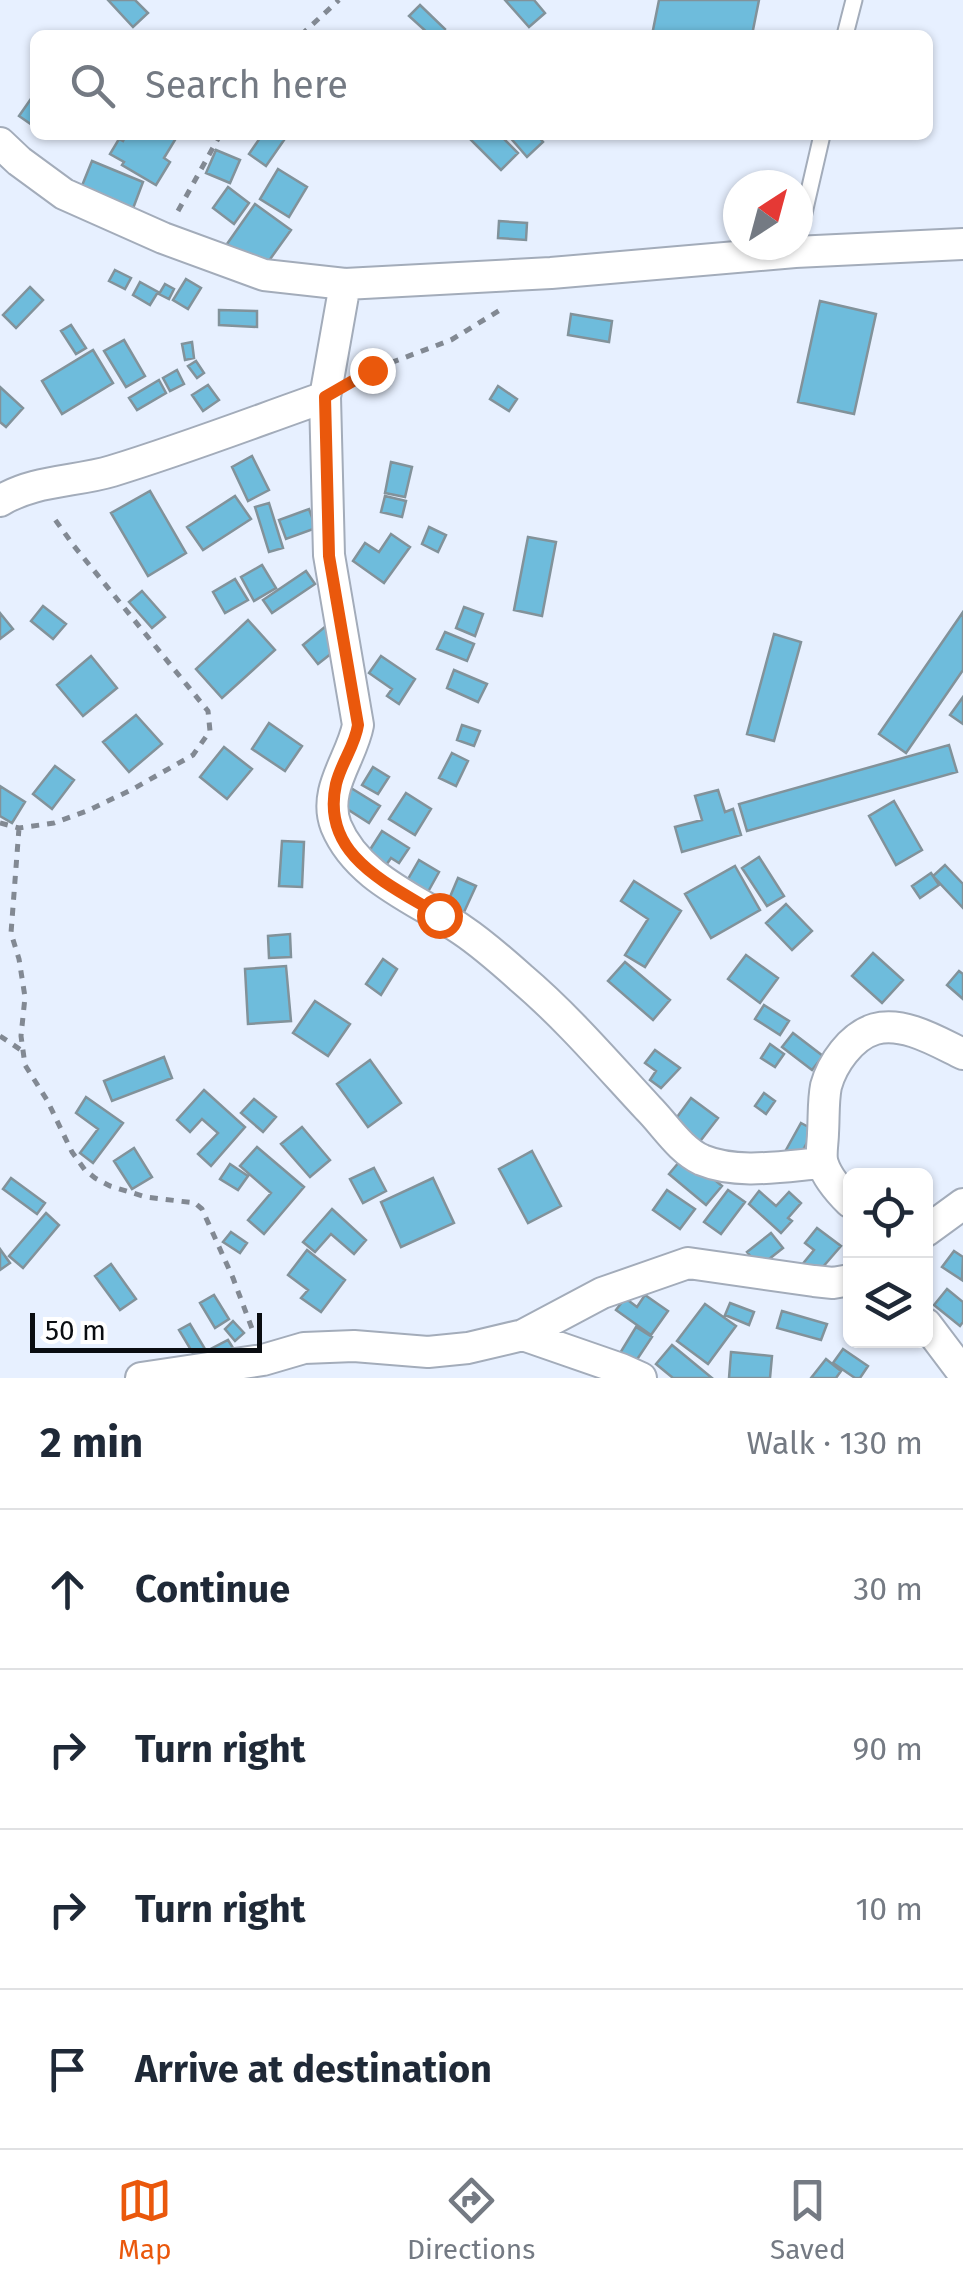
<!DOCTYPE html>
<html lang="en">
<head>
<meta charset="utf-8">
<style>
	body { margin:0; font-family:"Fira Sans",sans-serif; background:#f2f2f3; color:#1f2937 }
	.controls { position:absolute; right:30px; bottom:30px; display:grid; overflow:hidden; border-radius:15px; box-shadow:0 2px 8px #0004 }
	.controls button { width:90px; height:90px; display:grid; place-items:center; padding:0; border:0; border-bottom:2px solid #e0e1e3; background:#fff; color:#1f2937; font:50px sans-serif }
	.compass { position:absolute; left:723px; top:170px; width:90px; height:90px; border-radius:50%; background:#fff; box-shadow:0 2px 8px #0004; rotate:36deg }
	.scale { position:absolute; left:30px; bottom:25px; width:232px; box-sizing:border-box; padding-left:10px; border:5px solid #0a0d11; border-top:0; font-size:28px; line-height:35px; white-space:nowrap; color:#0a0d11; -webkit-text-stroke:8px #fff; paint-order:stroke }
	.stop { position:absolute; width:30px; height:30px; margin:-22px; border:8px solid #ea580c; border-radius:50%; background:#fff }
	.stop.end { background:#ea580c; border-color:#fff; box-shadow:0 2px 10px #0008 }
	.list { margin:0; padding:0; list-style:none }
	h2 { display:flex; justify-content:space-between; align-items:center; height:130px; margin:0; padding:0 40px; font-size:42px }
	h2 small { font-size:32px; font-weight:400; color:#747a83 }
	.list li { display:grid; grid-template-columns:65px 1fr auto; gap:30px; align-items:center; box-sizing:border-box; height:160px; padding:0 40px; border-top:2px solid #e0e1e3 }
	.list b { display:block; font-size:38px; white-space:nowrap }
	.list em { font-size:32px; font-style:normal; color:#747a83 }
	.icon { flex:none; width:55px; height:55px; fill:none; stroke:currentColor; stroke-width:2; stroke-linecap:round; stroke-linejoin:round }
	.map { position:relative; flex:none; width:963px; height:1378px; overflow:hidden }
	.search { position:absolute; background:#fff; box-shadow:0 2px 8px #0004; left:30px; right:30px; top:30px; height:110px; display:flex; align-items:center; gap:25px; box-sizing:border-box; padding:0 35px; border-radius:15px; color:#747a83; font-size:38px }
	.sheet { height:770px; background:#fff }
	nav { display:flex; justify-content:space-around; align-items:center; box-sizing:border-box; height:140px; border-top:2px solid #e0e1e3; background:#fff; font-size:28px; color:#747a83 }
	nav a { display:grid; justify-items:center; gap:5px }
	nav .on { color:#ea580c }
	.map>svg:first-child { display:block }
</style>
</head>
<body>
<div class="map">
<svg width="963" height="1378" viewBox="0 0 963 1378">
	<rect width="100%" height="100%" fill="#e7f0ff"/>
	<path fill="#6ebcdc" stroke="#82929a" stroke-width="2.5" d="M108,0H135L148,13L133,27Z
		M505,0H534L545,13L529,27Z
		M659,0H759L752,35H652Z
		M420,5L445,29L440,35H430L409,16Z
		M35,93V127L19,116Z
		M126,135H178L164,158L170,162L156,185L122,165L124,162L110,154L119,139L123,141Z
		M262,135H277L284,140L266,166L249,154Z
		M474,135H500L518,153L501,170L470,139Z
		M508,135H537L543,142L527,157Z
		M216,150L240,160L230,183L206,173Z
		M92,161L143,182L129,219L77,198Z
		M278,169L307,187L289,217L260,199Z
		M228,187L249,203L234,224L213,208Z
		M255,204L291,230L263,269L227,244Z
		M499,221L527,223L526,240L498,238Z
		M115,270L131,278L125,289L109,281Z
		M186,279L201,288L188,309L173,300Z
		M140,282L158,292L150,305L133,295Z
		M165,284L174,289L169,299L159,294Z
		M30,287L43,300L16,328L3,315Z
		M820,301L876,314L854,414L798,402Z
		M219,310L257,311V327L219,325Z
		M571,314L612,321L609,342L568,335Z
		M71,325L86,348L76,354L61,331Z
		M124,340L145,376L126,387L104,351Z
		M192,342L194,358L185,360L182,344Z
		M93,350L113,383L62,414L42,381Z
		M196,361L204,373L197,378L188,366Z
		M177,370L184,384L170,391L163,378Z
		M159,380L166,393L137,410L129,398Z
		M208,385L219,400L203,411L192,395Z
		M498,386L517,399L509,411L490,399Z
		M0,387L23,408L6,427L0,422Z
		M252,456L269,490L248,501L232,467Z
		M391,462L412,467L405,497L385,493Z
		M150,491L186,553L148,576L111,513Z
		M235,496L251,519L203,550L187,527Z
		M385,496L406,501L402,517L381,512Z
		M269,503L283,548L269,552L255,507Z
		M309,509L316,528L286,539L279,520Z
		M429,527L446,535L438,552L422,544Z
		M391,534L410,547L384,583L353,561L365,543L379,552Z
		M528,537L556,542L542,616L514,610Z
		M262,565L276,588L254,601L241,577Z
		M306,571L315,584L272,613L263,600Z
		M235,579L248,600L225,613L213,592Z
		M142,591L165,617L152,628L129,602Z
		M43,606L66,624L53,639L31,621Z
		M464,607L483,614L475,636L456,628Z
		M963,612V670L906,753L879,734Z
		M0,613L13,629L0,639Z
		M248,620L275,650L222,698L196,669Z
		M326,626L342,645L318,664L303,645Z
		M445,632L474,644L467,661L437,649Z
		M774,634L801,642L774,741L747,734Z
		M91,656L117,688L83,716L57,685Z
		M381,656L415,679L399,704L387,696L392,689L369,673Z
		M454,670L487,684L478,702L447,688Z
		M963,697V724L950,715Z
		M136,715L162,744L129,772L103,742Z
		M269,723L302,746L285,771L252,749Z
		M462,725L480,731L474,746L457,740Z
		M949,745L957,772L747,831L739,804Z
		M224,747L252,769L227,799L200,777Z
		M452,753L468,761L456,786L439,778Z
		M55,766L74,780L52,809L33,794Z
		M373,767L389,777L378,794L362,785Z
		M0,786L25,802L12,823L0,816Z
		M351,788L380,806L369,823L341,805Z
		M718,790L725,812L733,809L741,835L682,852L675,827L702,820L695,796Z
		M406,793L431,809L415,835L389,819Z
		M894,801L922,850L896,865L869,816Z
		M382,831L409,848L399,863L391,858L382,871L364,859Z
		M282,841L304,842L302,887L279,886Z
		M759,857L784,896L767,906L742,868Z
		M419,860L439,872L424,899L404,886Z
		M945,865L963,884V908L933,876Z
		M735,866L760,910L711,938L685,894Z
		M931,873L939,885L920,898L912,886Z
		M458,878L476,886L464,912L447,904Z
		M634,881L681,911L645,967L625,955L648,919L621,901Z
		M786,904L812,931L792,950L766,923Z
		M290,934L291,957L269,958L268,936Z
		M873,953L903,980L882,1003L852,976Z
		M746,955L778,978L760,1003L728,979Z
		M383,959L397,969L381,995L366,984Z
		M625,962L670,1000L653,1020L608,981Z
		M286,966L291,1021L248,1024L245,969Z
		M959,971L963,974V999L947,985Z
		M315,1001L350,1024L328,1056L293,1033Z
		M764,1005L789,1021L780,1035L755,1019Z
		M793,1033L823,1056L812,1070L782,1047Z
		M770,1044L784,1054L775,1067L761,1058Z
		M655,1050L680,1068L661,1088L650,1080L656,1071L645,1063Z
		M164,1057L172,1078L112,1101L104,1081Z
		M370,1060L401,1103L368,1127L337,1084Z
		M204,1090L245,1127L211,1166L198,1154L218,1133L202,1119L190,1132L177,1120Z
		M764,1093L775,1101L766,1114L755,1106Z
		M86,1097L123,1123L93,1163L80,1153L98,1129L76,1113Z
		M691,1098L718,1118L698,1144L672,1124Z
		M254,1099L276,1117L263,1132L241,1113Z
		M801,1123L814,1130L799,1157L786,1150Z
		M302,1127L330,1160L310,1177L281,1144Z
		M257,1147L304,1187L264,1234L248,1220L271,1193L240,1166Z
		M134,1148L152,1177L132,1189L114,1161Z
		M532,1151L561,1206L528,1223L499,1169Z
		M685,1155L722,1186L706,1205L669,1174Z
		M230,1164L248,1176L238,1190L220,1179Z
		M374,1168L386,1191L363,1203L350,1179Z
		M11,1178L45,1203L37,1214L3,1189Z
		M433,1178L454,1223L401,1247L381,1202Z
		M667,1190L695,1209L680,1229L653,1210Z
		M728,1190L745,1202L721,1234L704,1222Z
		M759,1191L776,1206L789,1192L801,1203L788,1218L792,1221L781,1233L749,1204Z
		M332,1209L366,1240L354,1254L331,1234L315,1252L303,1242Z
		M46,1213L59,1225L23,1268L9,1256Z
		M817,1228L841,1246L815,1276L801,1266L814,1250L805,1243Z
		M231,1232L247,1243L240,1253L223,1242Z
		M771,1233L783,1248L759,1267L747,1252Z
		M0,1249L10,1263L0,1270Z
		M307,1250L345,1280L321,1312L301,1298L308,1290L288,1275Z
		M954,1251L963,1257L962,1280L942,1267Z
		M111,1264L136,1299L120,1310L95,1276Z
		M947,1289L963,1302V1322L960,1326L934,1305Z
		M214,1295L229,1319L215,1328L200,1303Z
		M645,1295L668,1311L651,1335L616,1310L625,1298L637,1307Z
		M730,1303L754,1312L749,1325L725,1315Z
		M705,1304L736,1326L708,1364L677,1341Z
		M782,1311L827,1324L821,1340L777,1328Z
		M233,1321L244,1333L235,1341L225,1329Z
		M190,1324L205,1349L194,1355L179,1330Z
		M636,1327L652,1337L632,1367L617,1358Z
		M228,1340L235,1351L195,1357Z
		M672,1345L712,1378H673L656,1364Z
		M843,1349L868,1366L860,1378H855L833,1363Z
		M731,1352L772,1356L770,1378H729Z
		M826,1359L841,1371L836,1378H811Z"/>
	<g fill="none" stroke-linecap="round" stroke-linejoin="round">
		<g stroke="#a3acba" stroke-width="19">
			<path id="lane" d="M845,35L854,0
				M798,239L822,135"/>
		</g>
		<g stroke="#a3acba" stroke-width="34">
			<path id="street" d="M0,143L19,161L64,194L163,238L264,275L345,284L551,273L795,252L963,244
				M345,284L325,397L329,555L358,725C352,758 322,790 336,826C358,879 417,899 462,930C483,944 502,961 521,978C567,1017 607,1064 648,1108C665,1125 680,1150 702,1160C738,1175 784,1166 822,1163
				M0,501C34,480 75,482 112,471C184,449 254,422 325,397
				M850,1202C841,1193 827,1177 823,1164C820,1156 823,1142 823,1133C824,1118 823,1101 826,1086C832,1064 851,1036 875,1029C904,1021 938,1042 963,1054
				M926,1231L963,1204
				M926,1324L963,1373
				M523,1335L621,1369L641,1378
				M141,1378L263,1360L304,1348L354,1346L428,1352L468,1348L523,1335L602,1293L688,1263L814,1281L833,1283L850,1280"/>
		</g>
		<path stroke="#828993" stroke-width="5" stroke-dasharray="8 8" stroke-linecap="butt" d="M301,35L339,0
			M178,211L220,135
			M361,374L451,340L505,307
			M0,823L19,828L54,823L87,811L133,789L193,755L210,731L208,711L74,546L51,514
			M19,828L11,933L19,959L25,997L21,1036L25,1065L47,1100L72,1152L85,1170L95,1178L110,1186L146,1197L195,1203L202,1209L233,1278L254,1334
			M0,1036L21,1050"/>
		<use href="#lane" stroke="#fff" stroke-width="15"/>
		<use href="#street" stroke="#fff" stroke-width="30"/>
	</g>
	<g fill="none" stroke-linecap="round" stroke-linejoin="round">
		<path stroke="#ea580c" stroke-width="12" d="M372,370L325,397L329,556L358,725C355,746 341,763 336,784C320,856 389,884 439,915"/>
	</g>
</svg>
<div class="controls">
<button><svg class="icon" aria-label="locate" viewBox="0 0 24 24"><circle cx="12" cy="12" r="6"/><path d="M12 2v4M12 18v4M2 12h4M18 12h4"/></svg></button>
<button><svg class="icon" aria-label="layers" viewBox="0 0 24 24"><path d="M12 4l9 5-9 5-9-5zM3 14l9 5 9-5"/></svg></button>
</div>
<svg class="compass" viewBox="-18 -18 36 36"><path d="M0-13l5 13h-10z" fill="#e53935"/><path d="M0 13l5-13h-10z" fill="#747a83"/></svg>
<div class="scale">50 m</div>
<div class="stop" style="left:439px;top:915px"></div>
<div class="stop end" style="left:372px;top:370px"></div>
<div class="search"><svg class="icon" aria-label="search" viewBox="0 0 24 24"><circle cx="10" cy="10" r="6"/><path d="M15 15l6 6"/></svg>Search here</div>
</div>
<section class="sheet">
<h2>2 min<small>Walk · 130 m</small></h2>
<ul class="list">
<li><svg class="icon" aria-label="ahead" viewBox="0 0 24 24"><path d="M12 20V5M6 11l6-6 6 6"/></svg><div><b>Continue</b></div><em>30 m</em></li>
<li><svg class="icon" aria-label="right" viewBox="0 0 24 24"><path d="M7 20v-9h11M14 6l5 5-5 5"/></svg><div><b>Turn right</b></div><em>90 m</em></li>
<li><svg class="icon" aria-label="right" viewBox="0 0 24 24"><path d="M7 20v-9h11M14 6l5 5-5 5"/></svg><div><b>Turn right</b></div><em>10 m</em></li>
<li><svg class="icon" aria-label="arrive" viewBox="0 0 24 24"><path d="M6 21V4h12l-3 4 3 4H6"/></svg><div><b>Arrive at destination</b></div></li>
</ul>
</section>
<nav>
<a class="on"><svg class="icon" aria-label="map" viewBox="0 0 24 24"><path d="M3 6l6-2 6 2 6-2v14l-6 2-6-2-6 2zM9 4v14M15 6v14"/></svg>Map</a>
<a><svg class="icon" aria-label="directions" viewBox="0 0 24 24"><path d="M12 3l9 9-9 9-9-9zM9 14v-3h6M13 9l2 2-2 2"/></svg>Directions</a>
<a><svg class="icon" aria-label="saved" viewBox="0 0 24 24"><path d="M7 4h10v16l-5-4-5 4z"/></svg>Saved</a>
</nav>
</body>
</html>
